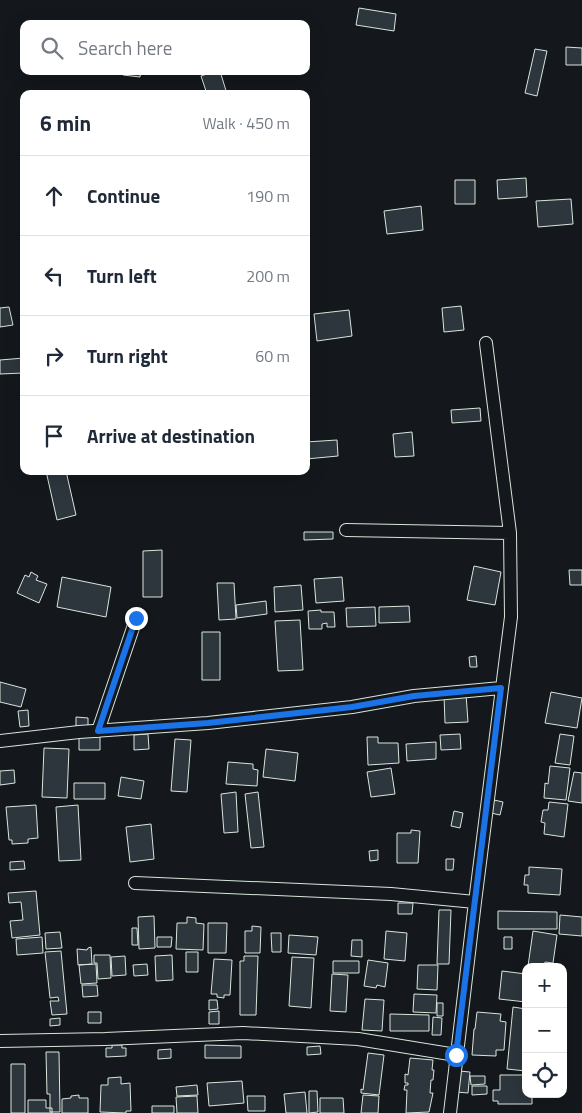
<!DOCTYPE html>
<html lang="en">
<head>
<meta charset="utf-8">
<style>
	body { margin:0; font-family:"Titillium Web",sans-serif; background:#f6f6f7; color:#1f2937 }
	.controls { position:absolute; right:15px; bottom:15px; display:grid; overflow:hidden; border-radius:10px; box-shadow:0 5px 20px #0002 }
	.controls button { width:45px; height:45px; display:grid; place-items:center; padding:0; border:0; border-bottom:1px solid #e0e1e3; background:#fff; color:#1f2937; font:25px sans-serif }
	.stop { position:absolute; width:15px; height:15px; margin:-11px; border:4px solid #1a73e8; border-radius:50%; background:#fff }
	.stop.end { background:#1a73e8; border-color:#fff; box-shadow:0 1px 5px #0008 }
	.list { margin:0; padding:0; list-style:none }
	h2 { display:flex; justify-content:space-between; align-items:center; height:65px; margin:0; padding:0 20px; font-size:21px }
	h2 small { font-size:16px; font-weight:400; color:#747a83 }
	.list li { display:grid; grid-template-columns:32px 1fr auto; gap:15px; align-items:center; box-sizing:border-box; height:80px; padding:0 20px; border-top:1px solid #e0e1e3 }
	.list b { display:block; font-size:19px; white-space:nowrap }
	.list em { font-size:16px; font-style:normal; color:#747a83 }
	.icon { flex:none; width:28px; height:28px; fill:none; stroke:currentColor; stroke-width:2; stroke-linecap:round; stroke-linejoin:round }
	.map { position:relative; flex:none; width:582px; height:1113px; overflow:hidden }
	.search { position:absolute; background:#fff; box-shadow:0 5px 20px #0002; left:20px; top:20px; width:290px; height:55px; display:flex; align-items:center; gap:12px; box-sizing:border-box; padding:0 18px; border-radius:10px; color:#747a83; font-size:19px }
	.panel { position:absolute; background:#fff; box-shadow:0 5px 20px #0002; left:20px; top:90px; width:290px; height:385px; border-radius:10px }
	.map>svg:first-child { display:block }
</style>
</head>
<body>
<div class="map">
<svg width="582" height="1113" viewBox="0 0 582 1113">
	<rect width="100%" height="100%" fill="#14181c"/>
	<path fill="#2c363c" stroke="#d8e6dc" d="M359,8L396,14L394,31L356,25Z
		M566,47L582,48V65H566Z
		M535,49L547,51L537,96L525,93Z
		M124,71H141L140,77L123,75Z
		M216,71H220L227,94H207L201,76Z
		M526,178L527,197L498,199L497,180Z
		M455,180H475V204H455Z
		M571,199L573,224L538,227L536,201Z
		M421,206L423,230L387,234L384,211Z
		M461,306L464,330L444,332L442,308Z
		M9,307L13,325L0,327V308Z
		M349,310L352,336L317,341L314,314Z
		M24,358V373L0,374V360Z
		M480,408L481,421L452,423L451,410Z
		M412,432L414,456L395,457L393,434Z
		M337,440L338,456L306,459V442Z
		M46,471H66L76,515L57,520Z
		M304,532H333V539L304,540Z
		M162,550V597H143V551Z
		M474,566L501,572L495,605L467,600Z
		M569,570H582V585H570Z
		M31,572L38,576L36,580L47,584L39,603L17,593L25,575L29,577Z
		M62,577L111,587L106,617L57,607Z
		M342,577L344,601L316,603L314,579Z
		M217,583H234L236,619L219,620Z
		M301,585L303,610L275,612L274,587Z
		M266,601L267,614L237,618L236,605Z
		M409,606L410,622L379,623V607Z
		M375,607L376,626L347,627L346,608Z
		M321,610V612H334L335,627H327V623L322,624V629H309L308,611Z
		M300,620L303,670L278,671L275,621Z
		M202,632H220V680H202Z
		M476,656L477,667H470L469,657Z
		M0,682L26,689L21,707L0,702Z
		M551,692L582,698L577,728L545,723Z
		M466,694L468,722L445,723L444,695Z
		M28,710L29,726L20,727L18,711Z
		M76,717L88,718V727H76Z
		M148,734L149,749L134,750V735Z
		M460,734L461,749L441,750L440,735Z
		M560,734L574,736L570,765L555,763Z
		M79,736H100V750H79Z
		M367,737H378V743H398L399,763L368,765Z
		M175,739L191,740L187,792L171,791Z
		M436,742V759L407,761L406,744Z
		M44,748L69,749L67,798L42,797Z
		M266,749L298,753L295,781L263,777Z
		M228,762L253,764V769L258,770L257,786L226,784Z
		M550,766L570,768L566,800L544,798L545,783L548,784Z
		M391,768L395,794L371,797L367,772Z
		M14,770L15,783L0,785V771Z
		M574,772L582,773V803L568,801Z
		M121,777L144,781L141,799L118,796Z
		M74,783H105V799H74Z
		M236,792L238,832L224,833L221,794Z
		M258,792L264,847L251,848L245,794Z
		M494,800L503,802L500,815L491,813Z
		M549,802L568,804L564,837L544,834L545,823L541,822L543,810H548Z
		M36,805L38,838L28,839V843L12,844V840H9L6,807Z
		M78,805L81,860L59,861L56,807Z
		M454,811L463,813L460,828L451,826Z
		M151,824L154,859L130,862L126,827Z
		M411,830L420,831L418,863H397V833H411Z
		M378,850V860L370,861L369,851Z
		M446,859H454L453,870H446Z
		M24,861L25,869L10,870V862Z
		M529,867L562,869L560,895L528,893V885H524L525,875H529Z
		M36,891L40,935L12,938L10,921L23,920L21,902L9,903L8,893Z
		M398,903H413L412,914H398Z
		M439,910H451L449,964H437Z
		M498,911L557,912V929H498Z
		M560,915L582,917V936L559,934Z
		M154,916L155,948L139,949L138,917Z
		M187,917L196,918V923L204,924L203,950L176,949L177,923H187Z
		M208,923H227L226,953H208Z
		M252,926L261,927L260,953H245V931H252Z
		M132,928H137L138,945H132Z
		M386,931L407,933L405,961L384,959Z
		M533,931L557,935L553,963L545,962L544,967L528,966Z
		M60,932L62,948L46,949L45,933Z
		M271,933H281V952H272Z
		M289,935L318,937L316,955L288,953Z
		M42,937L43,953L17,955L16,939Z
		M157,937H172L171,947H157Z
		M504,937H512V949H504Z
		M352,940H362V957L351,956Z
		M91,947L92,964L78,965L77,949L87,950L88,948Z
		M61,951L67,1014L52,1015L50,1001H59L58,997L50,998L45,952Z
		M186,952H198V972H186Z
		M94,955H110L111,978L98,979L97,963H94Z
		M172,955L173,980L156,981L155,956Z
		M125,956L126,975L112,976L111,957Z
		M244,956H258L256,1015H240V961H244Z
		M292,957L314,958L311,1008L289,1006Z
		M214,959L232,960L230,995H224V998L217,997V994H211Z
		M368,960L388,963L385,987L377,985L376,988L364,986Z
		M333,961H359V973H333Z
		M96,964L97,983L81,984L79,965Z
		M147,964L148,975L134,976L133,965Z
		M418,965H438L437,990L417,989Z
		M502,971L526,974V1002L499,999Z
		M332,974L348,975L346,1012L330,1011Z
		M82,985H97L98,996L83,997Z
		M414,994L437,995L436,1013L413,1012Z
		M365,999L384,1000L382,1031L362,1030Z
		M209,1000H217L218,1009L209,1010Z
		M437,1003H443V1016H437Z
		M513,1007L526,1009V1071L507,1069Z
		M219,1011V1024H209V1012Z
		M88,1012H101V1023H88Z
		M477,1012L501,1014L500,1021L506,1022L504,1050H496V1056L472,1055L474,1029H475Z
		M390,1014L429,1015V1031H390Z
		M433,1017L442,1018L441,1035H432Z
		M60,1018V1025L50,1026V1019Z
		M112,1045H122V1048H126V1056L106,1057V1048H112Z
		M205,1045L241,1046V1058H205Z
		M320,1046L321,1054L307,1055V1047Z
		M171,1049V1058L158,1059V1050Z
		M46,1052H59L60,1112H50V1094H47Z
		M368,1053L384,1055L379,1095L361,1093V1089L363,1090Z
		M410,1058L433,1060L432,1070H434L433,1080H431L430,1093H433L429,1112L406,1113L407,1090H404L405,1085H408V1083H405V1074L408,1075Z
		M11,1064H25V1113H11Z
		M459,1071L470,1072L468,1093L456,1092Z
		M500,1075H526V1094H532V1104H498V1101H493V1090H500Z
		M470,1076H485V1084L471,1085Z
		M121,1077V1084L130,1083L131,1111H126V1113L100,1112L101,1085H108V1078Z
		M242,1081L244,1103L209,1106L207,1083Z
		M197,1085L198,1095L177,1096L176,1087Z
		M472,1086H487V1094L472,1095Z
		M309,1091H317L318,1112L309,1113Z
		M305,1092L307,1113H286L284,1094Z
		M79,1095V1098H88V1113H62V1099L71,1098V1096Z
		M363,1095L379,1096L378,1113H361Z
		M197,1096L198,1113H177L176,1097Z
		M247,1096H265V1111H248Z
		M320,1098H343L344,1113H320Z
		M28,1100H46V1108H52V1113H28Z
		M152,1106H174V1113H152Z"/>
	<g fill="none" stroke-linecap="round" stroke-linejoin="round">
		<g stroke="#d8e6dc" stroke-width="14">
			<path id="street" d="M346,530L510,533
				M98,731L136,619
				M0,741L79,732L208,723L352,707L414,696L501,688
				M135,883L391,894L475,902
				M0,1041L105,1039L243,1033L358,1039L456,1055
				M450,1113L475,902L511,617L510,533L486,343"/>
		</g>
		<use href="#street" stroke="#14181c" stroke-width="12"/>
	</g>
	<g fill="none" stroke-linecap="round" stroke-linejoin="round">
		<path stroke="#1a73e8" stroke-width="6" d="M136,618L98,731L208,723L352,707L414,696L501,688L456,1055"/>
	</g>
</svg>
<div class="controls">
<button>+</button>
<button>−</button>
<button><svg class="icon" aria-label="locate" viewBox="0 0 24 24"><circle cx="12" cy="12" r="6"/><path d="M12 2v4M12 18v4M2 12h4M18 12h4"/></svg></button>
</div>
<div class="stop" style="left:456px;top:1055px"></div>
<div class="stop end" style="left:136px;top:618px"></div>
<div class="search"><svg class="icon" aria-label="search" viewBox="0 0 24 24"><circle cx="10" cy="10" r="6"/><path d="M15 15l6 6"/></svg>Search here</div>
<section class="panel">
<h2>6 min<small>Walk · 450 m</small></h2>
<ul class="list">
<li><svg class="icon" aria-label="ahead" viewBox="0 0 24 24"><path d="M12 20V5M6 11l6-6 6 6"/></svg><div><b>Continue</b></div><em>190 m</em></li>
<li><svg class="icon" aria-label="left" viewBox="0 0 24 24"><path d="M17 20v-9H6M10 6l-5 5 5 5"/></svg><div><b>Turn left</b></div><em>200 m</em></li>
<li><svg class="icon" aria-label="right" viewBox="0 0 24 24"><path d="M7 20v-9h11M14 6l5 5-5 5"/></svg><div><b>Turn right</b></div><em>60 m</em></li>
<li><svg class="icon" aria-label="arrive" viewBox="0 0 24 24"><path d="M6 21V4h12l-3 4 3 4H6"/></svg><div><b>Arrive at destination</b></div></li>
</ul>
</section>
</div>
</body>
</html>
